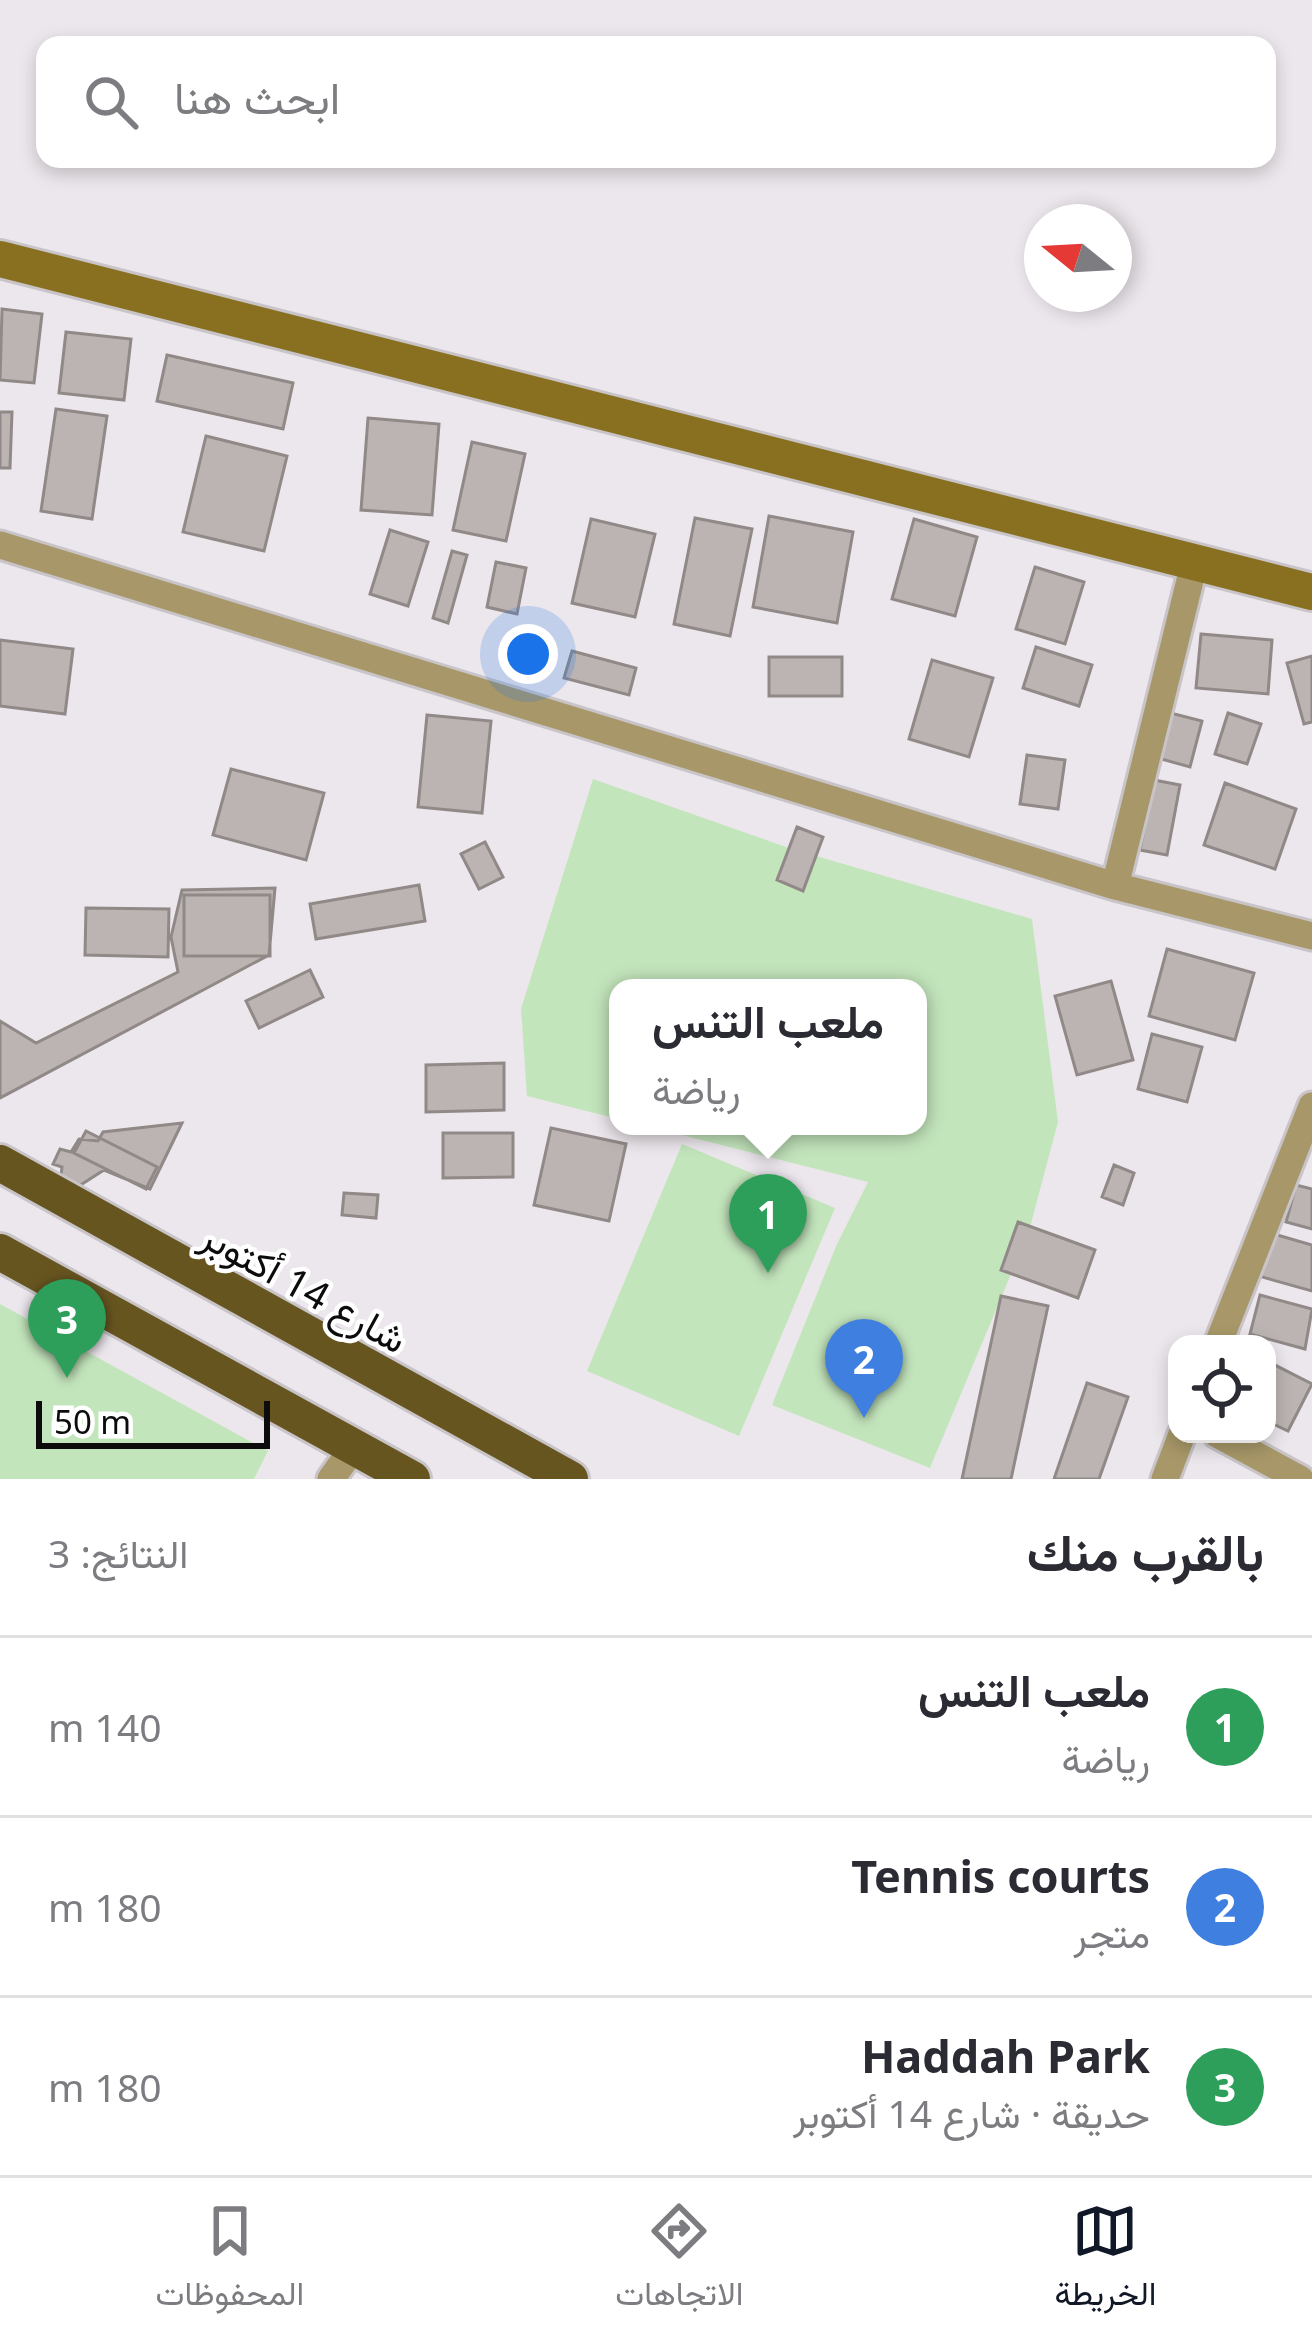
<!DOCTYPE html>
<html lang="ar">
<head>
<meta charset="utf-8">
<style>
	body { margin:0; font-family:"Noto Sans",Vazirmatn,sans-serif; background:#f7f7f7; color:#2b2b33; direction:rtl }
	.controls { position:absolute; right:36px; bottom:36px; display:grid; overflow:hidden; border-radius:24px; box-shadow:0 6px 18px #0003 }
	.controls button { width:108px; height:108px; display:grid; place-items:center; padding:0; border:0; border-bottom:3px solid #e1e1e2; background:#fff; color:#2b2b33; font:60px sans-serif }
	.compass { position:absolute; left:1024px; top:204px; width:108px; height:108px; border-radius:50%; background:#fff; box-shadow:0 6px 18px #0003; rotate:288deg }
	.scale { position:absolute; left:36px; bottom:30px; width:234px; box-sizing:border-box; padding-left:12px; border:6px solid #0d0c0d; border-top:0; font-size:33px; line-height:42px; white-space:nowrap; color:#0d0c0d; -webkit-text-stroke:9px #fff; paint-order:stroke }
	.you { position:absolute; left:528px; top:654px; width:42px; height:42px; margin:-30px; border:9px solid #fff; border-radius:50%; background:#1a73e8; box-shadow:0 0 0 18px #1a73e833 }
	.badge { display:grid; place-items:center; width:78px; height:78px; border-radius:50%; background:#111827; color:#fff; font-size:39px; font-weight:700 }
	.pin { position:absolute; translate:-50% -99px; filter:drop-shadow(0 3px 6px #0008) }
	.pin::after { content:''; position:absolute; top:63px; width:42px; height:36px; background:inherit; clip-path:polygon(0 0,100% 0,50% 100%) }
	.popup { position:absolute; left:609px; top:979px; width:318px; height:156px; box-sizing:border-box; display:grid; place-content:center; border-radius:24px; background:#fff; filter:drop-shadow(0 3px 9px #0005); font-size:39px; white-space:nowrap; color:#7c7c81 }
	.popup b { font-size:45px; color:#2b2b33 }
	.popup::after { content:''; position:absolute; left:50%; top:100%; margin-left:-24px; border:24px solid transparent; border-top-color:#fff }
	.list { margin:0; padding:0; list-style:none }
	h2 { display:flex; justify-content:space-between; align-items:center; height:156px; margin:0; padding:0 48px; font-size:51px }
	h2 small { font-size:39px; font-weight:400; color:#7c7c81 }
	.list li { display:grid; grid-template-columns:78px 1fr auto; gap:36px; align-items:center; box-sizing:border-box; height:180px; padding:0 48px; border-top:3px solid #e1e1e2 }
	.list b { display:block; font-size:45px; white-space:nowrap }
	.list p { margin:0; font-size:39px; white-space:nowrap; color:#7c7c81 }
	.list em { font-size:39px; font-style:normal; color:#7c7c81 }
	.icon { flex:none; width:66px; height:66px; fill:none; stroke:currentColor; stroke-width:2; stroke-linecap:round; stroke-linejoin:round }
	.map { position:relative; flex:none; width:1312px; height:1479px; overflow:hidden; direction:ltr }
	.search { position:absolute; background:#fff; box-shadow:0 6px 18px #0003; left:36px; right:36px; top:36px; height:132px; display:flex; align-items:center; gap:30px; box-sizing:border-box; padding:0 42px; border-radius:24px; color:#7c7c81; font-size:45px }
	.sheet { height:696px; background:#fff }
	nav { display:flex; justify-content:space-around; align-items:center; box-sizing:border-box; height:168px; border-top:3px solid #e1e1e2; background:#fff; font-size:33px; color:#7c7c81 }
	nav a { display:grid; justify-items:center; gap:6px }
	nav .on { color:#111827 }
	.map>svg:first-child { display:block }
</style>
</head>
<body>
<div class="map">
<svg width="1312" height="1479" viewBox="0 0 1312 1479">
	<rect width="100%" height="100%" fill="#ece7ec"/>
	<path fill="#c3e5bc" d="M593,779L789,848L1032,919L1058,1122L1029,1231L930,1468L772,1405L837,1244L868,1182L646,1126H918V988H618V1119L527,1096L521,1009Z
		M682,1144L835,1208L739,1436L587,1371Z
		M0,1304L268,1451L254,1479H0Z"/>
	<path fill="#bbb4b2" stroke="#908987" stroke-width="3" d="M2,309L42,314L34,383L0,380Z
		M66,332L131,339L124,400L59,393Z
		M167,355L293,383L283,429L157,401Z
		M56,409L107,416L92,519L41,511Z
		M0,412H12L10,468H0Z
		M368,418L439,424L432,515L361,510Z
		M206,436L287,456L264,551L183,532Z
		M472,442L525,454L506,541L453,530Z
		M769,516L853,532L837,623L753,607Z
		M695,518L752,529L730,636L674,624Z
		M591,519L655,534L635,617L572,603Z
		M914,519L977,537L955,616L892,599Z
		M390,530L428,542L408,606L370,594Z
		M452,551L467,555L448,623L433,618Z
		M496,562L526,568L517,614L487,607Z
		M1035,567L1084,582L1065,644L1016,629Z
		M1201,634L1272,640L1268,694L1196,688Z
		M0,640L73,649L65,714L0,706Z
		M1036,647L1092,665L1079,706L1023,688Z
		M572,651L636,668L629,695L564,678Z
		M1312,656V722L1304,724L1287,663Z
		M769,657H842V696H769Z
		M932,660L993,678L969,757L909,739Z
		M1159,710L1202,721L1190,767L1147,755Z
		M1228,713L1261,724L1247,764L1215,754Z
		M427,715L491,721L482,813L418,807Z
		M1027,755L1065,760L1058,809L1020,804Z
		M231,769L324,793L306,860L213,835Z
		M1154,780L1180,785L1167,855L1140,850Z
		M1225,783L1296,809L1275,869L1204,845Z
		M797,827L823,837L803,891L777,880Z
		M485,842L503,877L479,889L461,854Z
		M419,885L425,921L316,939L310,904Z
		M275,888L269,955L0,1098V1021L36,1043L178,972L171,937L182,890Z
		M184,895H270V956H184Z
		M86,908L169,909L168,957L85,955Z
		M1167,949L1254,973L1235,1040L1149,1016Z
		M310,970L323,997L259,1028L246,1001Z
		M1111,981L1133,1060L1077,1075L1055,996Z
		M1152,1034L1202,1047L1187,1102L1138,1089Z
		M504,1063V1110L426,1112V1065Z
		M182,1123L150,1189L104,1170L68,1193L60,1184L62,1167L53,1164L60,1149L71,1152L79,1139L98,1141L103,1132Z
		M551,1128L626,1144L609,1221L534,1205Z
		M86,1131L157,1167L146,1189L74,1153Z
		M443,1133H513V1177L443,1178Z
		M1114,1165L1134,1173L1123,1205L1102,1197Z
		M1296,1185L1312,1189V1229L1286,1222Z
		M344,1193L378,1195L376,1218L342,1215Z
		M1018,1222L1095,1250L1078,1298L1001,1270Z
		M1260,1230L1312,1245V1291L1248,1273Z
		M1260,1295L1312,1309L1305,1349L1250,1334Z
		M1001,1296L1048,1306L1011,1479H962Z
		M1267,1361L1312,1384L1288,1431L1267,1421Z
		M1087,1383L1128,1397L1099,1479H1054Z"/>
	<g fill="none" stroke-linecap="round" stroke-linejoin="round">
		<g stroke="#c8c4c8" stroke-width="33">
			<path id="street" d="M0,545L1115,886L1312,936
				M1115,886L1194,564
				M1218,1344L1312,1106
				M1217,1434L1300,1479
				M331,1479L354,1447
				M1165,1479L1182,1434"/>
		</g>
		<g stroke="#c8c4c8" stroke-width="42">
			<path id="secondary" d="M0,259L1312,592"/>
		</g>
		<g stroke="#c8c4c8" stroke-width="42">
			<path id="primary" d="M0,1163L570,1479
				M0,1252L412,1479"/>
		</g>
		<use href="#street" stroke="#a89869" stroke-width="27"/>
		<use href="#secondary" stroke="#887020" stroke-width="36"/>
		<use href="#primary" stroke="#675520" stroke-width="36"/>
	</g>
	<g text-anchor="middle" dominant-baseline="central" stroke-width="9" stroke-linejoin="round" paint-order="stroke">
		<g font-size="39" fill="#0d0c0d" stroke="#fff">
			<text transform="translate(305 1286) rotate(29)">شارع 14 أكتوبر</text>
		</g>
	</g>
</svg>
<div class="controls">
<button><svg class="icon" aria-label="locate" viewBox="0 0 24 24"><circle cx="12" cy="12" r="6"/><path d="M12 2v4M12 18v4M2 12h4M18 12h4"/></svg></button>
</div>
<svg class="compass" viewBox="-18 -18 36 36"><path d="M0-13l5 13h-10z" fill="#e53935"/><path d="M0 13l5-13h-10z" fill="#7c7c81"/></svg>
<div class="scale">50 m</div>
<div class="you"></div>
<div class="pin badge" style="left:768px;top:1273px;background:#2e9e5b">1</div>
<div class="popup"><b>ملعب التنس</b>رياضة</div>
<div class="pin badge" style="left:864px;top:1418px;background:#3f7fe0">2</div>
<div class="pin badge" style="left:67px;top:1378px;background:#2e9e5b">3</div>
<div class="search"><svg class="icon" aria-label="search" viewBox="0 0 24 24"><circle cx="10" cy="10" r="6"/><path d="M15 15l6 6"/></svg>ابحث هنا</div>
</div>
<section class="sheet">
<h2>بالقرب منك<small>النتائج: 3</small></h2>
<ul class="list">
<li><span class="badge" style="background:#2e9e5b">1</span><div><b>ملعب التنس</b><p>رياضة</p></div><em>140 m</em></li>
<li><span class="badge" style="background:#3f7fe0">2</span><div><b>Tennis courts</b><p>متجر</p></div><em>180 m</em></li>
<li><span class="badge" style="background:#2e9e5b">3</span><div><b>Haddah Park</b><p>حديقة · شارع 14 أكتوبر</p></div><em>180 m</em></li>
</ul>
</section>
<nav>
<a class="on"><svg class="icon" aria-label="map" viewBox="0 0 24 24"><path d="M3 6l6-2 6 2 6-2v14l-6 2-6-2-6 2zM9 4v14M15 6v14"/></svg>الخريطة</a>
<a><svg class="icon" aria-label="directions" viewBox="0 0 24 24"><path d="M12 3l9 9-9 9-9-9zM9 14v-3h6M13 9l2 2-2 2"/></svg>الاتجاهات</a>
<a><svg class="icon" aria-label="saved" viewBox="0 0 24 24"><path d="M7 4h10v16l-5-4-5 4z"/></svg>المحفوظات</a>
</nav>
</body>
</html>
